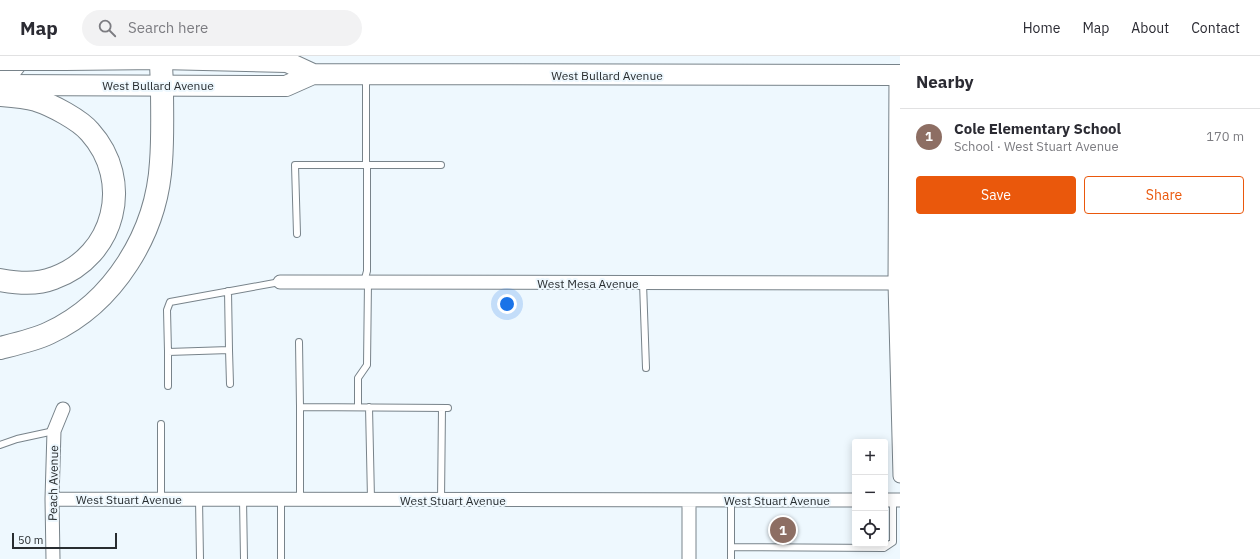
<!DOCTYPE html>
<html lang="en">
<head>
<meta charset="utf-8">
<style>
	body { margin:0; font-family:"IBM Plex Sans",sans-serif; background:#f2f2f3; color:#2b2b33 }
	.controls { position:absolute; right:12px; bottom:12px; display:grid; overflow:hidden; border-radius:4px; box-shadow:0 2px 10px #0003 }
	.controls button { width:36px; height:36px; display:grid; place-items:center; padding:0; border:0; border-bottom:1px solid #e1e1e2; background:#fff; color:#2b2b33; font:20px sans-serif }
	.scale { position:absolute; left:12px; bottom:10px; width:105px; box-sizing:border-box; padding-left:4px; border:2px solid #282d30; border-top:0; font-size:11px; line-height:14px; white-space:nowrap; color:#282d30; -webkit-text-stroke:3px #eef8fe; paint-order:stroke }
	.you { position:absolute; left:507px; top:248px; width:14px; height:14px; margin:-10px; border:3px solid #fff; border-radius:50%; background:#1a73e8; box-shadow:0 0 0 6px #1a73e833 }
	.badge { display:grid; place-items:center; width:26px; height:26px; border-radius:50%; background:#ea580c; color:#fff; font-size:13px; font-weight:700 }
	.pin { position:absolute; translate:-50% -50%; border:2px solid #fff; box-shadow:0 1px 4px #0006 }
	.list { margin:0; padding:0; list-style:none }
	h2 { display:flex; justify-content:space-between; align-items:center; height:52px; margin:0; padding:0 16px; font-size:17px }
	h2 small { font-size:13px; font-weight:400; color:#7c7c81 }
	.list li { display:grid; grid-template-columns:26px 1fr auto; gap:12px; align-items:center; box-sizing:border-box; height:56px; padding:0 16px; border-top:1px solid #e1e1e2 }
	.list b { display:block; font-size:15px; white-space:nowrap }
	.list p { margin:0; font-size:13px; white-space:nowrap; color:#7c7c81 }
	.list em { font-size:13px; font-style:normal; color:#7c7c81 }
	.actions { display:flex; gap:8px; padding:12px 16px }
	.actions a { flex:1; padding:9px 0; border:1px solid #ea580c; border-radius:4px; text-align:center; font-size:14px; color:#ea580c }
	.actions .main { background:#ea580c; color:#fff }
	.icon { flex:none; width:22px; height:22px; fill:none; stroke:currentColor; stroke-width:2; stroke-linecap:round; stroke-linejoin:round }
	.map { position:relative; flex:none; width:900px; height:503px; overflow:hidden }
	header { display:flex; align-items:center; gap:24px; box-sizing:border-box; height:56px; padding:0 20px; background:#fff; border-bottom:1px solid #e1e1e2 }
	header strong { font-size:19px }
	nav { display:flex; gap:22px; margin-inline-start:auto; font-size:14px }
	.search { width:280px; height:36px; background:#f2f2f3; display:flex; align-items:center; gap:10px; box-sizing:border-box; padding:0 14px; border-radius:22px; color:#7c7c81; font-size:15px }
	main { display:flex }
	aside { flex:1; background:#fff }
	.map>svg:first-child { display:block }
</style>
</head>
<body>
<header>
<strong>Map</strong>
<div class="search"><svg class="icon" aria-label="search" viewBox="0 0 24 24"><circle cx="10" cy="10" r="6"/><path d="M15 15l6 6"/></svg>Search here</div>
<nav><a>Home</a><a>Map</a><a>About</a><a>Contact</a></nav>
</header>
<main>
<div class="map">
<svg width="900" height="503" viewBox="0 0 900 503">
	<rect width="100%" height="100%" fill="#eef8fe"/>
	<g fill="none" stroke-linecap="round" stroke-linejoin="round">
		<g stroke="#78838a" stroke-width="8">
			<path id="service" d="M366,20V108
				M297,178L295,109H441
				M364,226L367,215V108
				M643,227L646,312
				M228,235L229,294
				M299,286L300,351
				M168,296V330
				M230,328L229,294L168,296L167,254L170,246L280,226
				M358,351V322L367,309L368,226
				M369,351L371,443
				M0,389L17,383L54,375
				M161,443V368
				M199,443L200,503
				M243,443L244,503
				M281,443V503
				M300,443V351L448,352
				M441,444L442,352
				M731,444V491L884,492L893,486V444
				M731,491V503"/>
		</g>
		<g stroke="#78838a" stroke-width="15">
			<path id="minor" d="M896,19L895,227L900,420
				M280,226L895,227
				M52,443L855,444
				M689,444V503
				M885,444H900
				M53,503L52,443L54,375L63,353"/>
		</g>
		<g stroke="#78838a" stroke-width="22">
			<path id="primary" d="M65,4L161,3L287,6L313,18L900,19
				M0,29L286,30L313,18"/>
		</g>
		<g stroke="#78838a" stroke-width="24">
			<path id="motorway" d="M0,27L21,0
				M0,39C12,40 25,41 36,44C52,49 80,64 90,76C134,125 115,200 54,222C36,229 18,227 0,224
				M0,292C16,288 34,284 49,277C114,247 157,177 161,106C163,81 162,55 162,30C162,20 160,10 162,0"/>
		</g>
		<use href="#service" stroke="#fff" stroke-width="6"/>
		<use href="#minor" stroke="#fff" stroke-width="13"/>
		<use href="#primary" stroke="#fff" stroke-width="20"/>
		<use href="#motorway" stroke="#fff" stroke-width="22"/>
		<g stroke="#78838a" stroke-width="22" stroke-linecap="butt">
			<path id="primary-bridge" d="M0,4H65"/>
		</g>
		<use href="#primary-bridge" stroke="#fff" stroke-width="20"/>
	</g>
	<g text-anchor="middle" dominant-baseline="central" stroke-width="4" stroke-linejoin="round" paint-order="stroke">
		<g font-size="12" fill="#282d30" stroke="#eef8fe">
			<text x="607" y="19">West Bullard Avenue</text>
			<text x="158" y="29">West Bullard Avenue</text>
			<text x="588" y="227">West Mesa Avenue</text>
			<text transform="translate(53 427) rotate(-89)">Peach Avenue</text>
			<text x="129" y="443">West Stuart Avenue</text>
			<text x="453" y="444">West Stuart Avenue</text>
			<text x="777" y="444">West Stuart Avenue</text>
		</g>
	</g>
</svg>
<div class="controls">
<button>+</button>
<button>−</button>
<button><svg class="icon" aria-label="locate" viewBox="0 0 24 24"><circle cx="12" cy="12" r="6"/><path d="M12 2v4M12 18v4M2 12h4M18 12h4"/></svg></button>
</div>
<div class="scale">50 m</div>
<div class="you"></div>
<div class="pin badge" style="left:783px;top:474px;background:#8d6e63">1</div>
</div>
<aside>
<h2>Nearby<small></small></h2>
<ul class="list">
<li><span class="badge" style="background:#8d6e63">1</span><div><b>Cole Elementary School</b><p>School · West Stuart Avenue</p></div><em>170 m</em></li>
</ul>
<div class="actions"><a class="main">Save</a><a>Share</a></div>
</aside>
</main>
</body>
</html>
